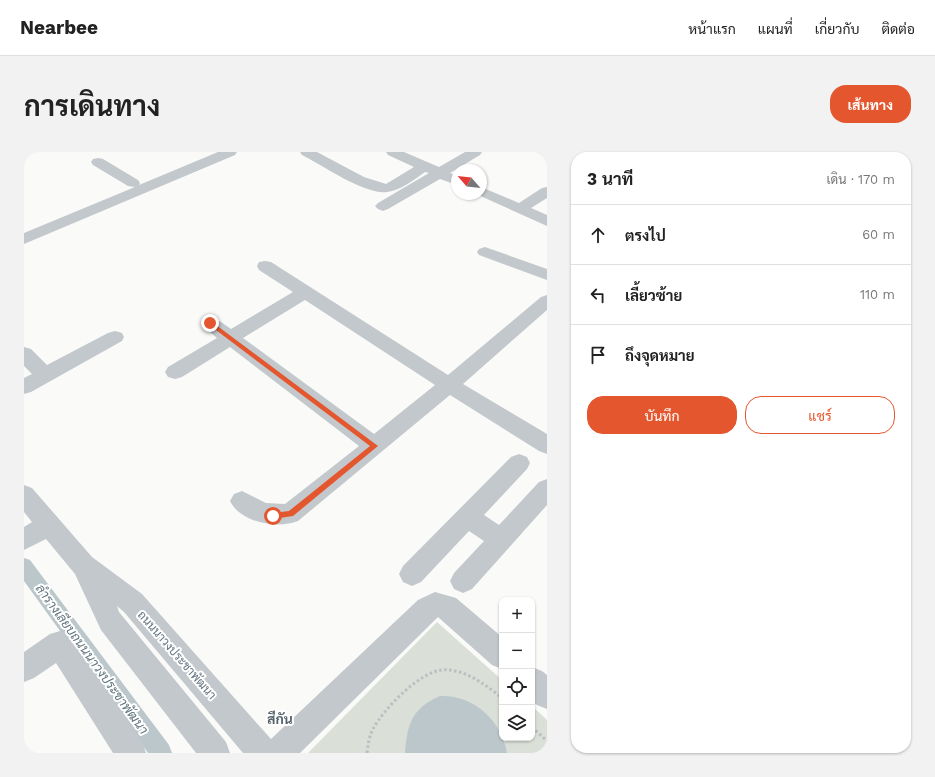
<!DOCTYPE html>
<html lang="th">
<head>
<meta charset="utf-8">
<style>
	body { margin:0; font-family:"Work Sans",Sarabun,sans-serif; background:#f2f2f2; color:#222 }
	.controls { position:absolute; right:12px; bottom:12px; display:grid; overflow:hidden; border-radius:8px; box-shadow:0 1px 3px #0004 }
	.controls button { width:36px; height:36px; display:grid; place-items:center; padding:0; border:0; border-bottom:1px solid #e0e0e0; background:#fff; color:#222; font:20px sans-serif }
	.compass { position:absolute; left:427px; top:12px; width:36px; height:36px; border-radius:50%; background:#fff; box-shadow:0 1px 3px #0004; rotate:298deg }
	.stop { position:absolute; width:12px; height:12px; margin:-9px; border:3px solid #e4572e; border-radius:50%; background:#fff }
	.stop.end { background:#e4572e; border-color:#fff; box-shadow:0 1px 4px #0008 }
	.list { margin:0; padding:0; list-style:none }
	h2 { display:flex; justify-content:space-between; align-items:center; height:52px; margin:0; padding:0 16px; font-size:17px }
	h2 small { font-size:13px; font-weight:400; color:#767676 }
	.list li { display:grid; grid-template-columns:26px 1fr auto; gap:12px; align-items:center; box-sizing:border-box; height:60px; padding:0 16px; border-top:1px solid #e0e0e0 }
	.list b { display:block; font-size:15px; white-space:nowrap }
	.list em { font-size:13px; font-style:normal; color:#767676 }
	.actions { display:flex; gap:8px; padding:12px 16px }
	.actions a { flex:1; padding:9px 0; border:1px solid #e4572e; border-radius:16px; text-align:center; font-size:14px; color:#e4572e }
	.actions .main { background:#e4572e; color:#fff }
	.icon { flex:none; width:22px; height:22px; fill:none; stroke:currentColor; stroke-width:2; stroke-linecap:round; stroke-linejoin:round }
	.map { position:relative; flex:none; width:523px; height:601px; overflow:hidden; border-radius:16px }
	header { display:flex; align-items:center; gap:24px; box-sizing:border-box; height:56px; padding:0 20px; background:#fff; border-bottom:1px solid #e0e0e0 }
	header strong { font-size:19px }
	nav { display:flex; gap:22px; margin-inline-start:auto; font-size:14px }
	.intro { display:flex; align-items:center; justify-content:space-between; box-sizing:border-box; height:96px; padding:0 24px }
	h1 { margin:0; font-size:28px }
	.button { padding:10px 18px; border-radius:16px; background:#e4572e; color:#fff; font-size:14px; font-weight:700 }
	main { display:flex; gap:24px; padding:0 24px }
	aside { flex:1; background:#fff; border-radius:16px; box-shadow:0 1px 3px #0004 }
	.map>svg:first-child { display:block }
</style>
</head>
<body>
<header>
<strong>Nearbee</strong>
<nav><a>หน้าแรก</a><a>แผนที่</a><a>เกี่ยวกับ</a><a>ติดต่อ</a></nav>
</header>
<div class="intro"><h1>การเดินทาง</h1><a class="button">เส้นทาง</a></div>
<main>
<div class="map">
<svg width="523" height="601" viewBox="0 0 523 601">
	<rect width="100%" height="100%" fill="#fafaf8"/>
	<path fill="#dadfd7" d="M413,470L478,528V586H508V554L523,568V601H284Z"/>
	<path fill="#bbc7cb" d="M416,544C450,543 477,568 483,601H381C383,572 388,556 416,544Z"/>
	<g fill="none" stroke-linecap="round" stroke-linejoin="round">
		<path fill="#bbc7cb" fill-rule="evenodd" d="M0,406L6,408L145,593L148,601H124L0,429Z"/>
		<path stroke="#bbbfc2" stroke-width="3" stroke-dasharray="2.5 2.5" stroke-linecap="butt" d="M508,575L523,589
			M343,601C344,592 345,585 349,577C359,558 395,520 418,518C440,516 462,533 478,546"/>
		<path fill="#c3c8cc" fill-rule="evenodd" d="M194,0H213L211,3L0,92V81L111,35L104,34L69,13L67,10L69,7L74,6L79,7L114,28L116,31L115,33Z
			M276,0H293L340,25L362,32L390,15L364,3L362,0H380L415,15L441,0H458L456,3L426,21L433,24V33L416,27L364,57L359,59L354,57L351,54L354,51L405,21L401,20C390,28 377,38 363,40C341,43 298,13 278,3Z
			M457,35L495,51L518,36L523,35V46L507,56L523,63V74L452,42H457Z
			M461,95L523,117V128L455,103L453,100L455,97Z
			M241,109L247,110L424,223L517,145L523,143V158L439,232L523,282V302L515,299L426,243L274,369C253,377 217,371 206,349L210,342L218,339L242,351L261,352L335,294L206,195L158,225L151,227L144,225L141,220L144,215L193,186L180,175L177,171L180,167C191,164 198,171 207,177L269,140L235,118L233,114L235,110ZM281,148L411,233L350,282L219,186Z
			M91,179L98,181L100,185L98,189L7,240L0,242V226L8,222L0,214V195L7,197L23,213L84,181Z
			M495,302L503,305L506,311L503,317L460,363L475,373L515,330L523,327V353L448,437L439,441L430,437L426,429L430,421L460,389L445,379L397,430L388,434L379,430L375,422L379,414L487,305Z
			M0,333L8,336L68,405L118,442L247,587L394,448L411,440L432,446L478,485V517L468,513L414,465L276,601H219L100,460L93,454L95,460L202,590L206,601H172L77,478L51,422L22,387L0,398V375L8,370L0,360Z
			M36,479L46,482L118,590L122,601H89L32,511L10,526L0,530V500L26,482Z
			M508,515L518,519L523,523V557L513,553L508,549Z"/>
	</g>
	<path fill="#e4572e" d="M184,170H188L354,294L269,364L249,367L245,364L249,361L265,359L346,294L184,172Z"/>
	<g text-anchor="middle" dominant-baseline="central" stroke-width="4" stroke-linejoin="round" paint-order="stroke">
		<g font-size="12" fill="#657683" stroke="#fff">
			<text transform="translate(153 503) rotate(49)">ถนนนาวงประชาพัฒนา</text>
		</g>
		<g font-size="13" font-style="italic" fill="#60757c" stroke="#fff">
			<text transform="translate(68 507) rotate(54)">ลำรางเลียบถนนนาวงประชาพัฒนา</text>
		</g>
		<g font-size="14" font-weight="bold" fill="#57646e" stroke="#fff">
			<text x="256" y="567">สีกัน</text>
		</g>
	</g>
</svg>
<div class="controls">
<button>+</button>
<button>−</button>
<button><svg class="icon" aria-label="locate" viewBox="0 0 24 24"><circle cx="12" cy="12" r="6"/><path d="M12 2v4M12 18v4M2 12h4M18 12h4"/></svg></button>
<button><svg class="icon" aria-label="layers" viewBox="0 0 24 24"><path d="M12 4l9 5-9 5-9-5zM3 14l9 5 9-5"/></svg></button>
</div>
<svg class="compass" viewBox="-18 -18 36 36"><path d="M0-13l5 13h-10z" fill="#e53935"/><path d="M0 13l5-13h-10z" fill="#767676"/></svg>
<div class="stop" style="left:249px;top:364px"></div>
<div class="stop end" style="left:186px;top:171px"></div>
</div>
<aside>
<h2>3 นาที<small>เดิน · 170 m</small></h2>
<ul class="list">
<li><svg class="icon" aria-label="ahead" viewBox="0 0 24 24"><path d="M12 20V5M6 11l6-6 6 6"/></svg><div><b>ตรงไป</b></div><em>60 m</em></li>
<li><svg class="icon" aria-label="left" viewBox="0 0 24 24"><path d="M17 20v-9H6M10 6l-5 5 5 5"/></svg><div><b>เลี้ยวซ้าย</b></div><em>110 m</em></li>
<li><svg class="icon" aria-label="arrive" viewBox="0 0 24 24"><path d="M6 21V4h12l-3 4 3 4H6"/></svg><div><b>ถึงจุดหมาย</b></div></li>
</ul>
<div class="actions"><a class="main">บันทึก</a><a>แชร์</a></div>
</aside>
</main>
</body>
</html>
